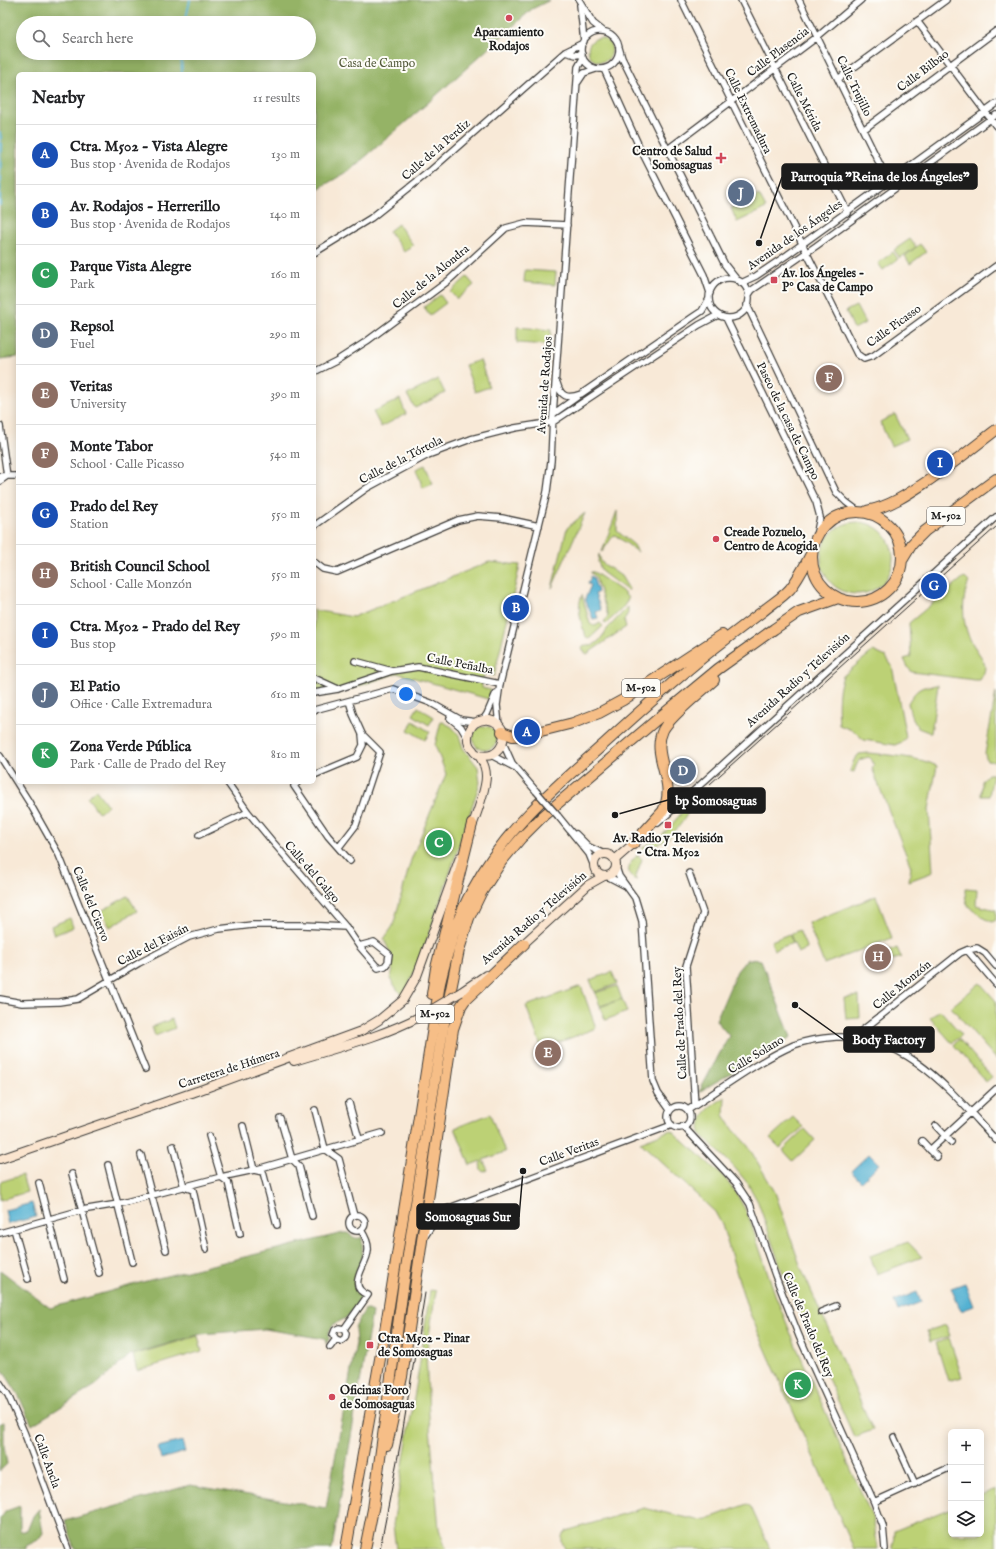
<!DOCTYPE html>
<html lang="en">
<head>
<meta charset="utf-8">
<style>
	body { margin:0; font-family:"IM FELL English",serif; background:#f6f6f6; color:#202124 }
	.controls { position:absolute; right:12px; bottom:12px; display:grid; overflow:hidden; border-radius:6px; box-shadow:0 2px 10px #0003 }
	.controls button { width:36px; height:36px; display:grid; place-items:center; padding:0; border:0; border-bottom:1px solid #e0e0e0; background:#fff; color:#202124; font:20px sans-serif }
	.you { position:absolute; left:406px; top:694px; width:14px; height:14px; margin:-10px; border:3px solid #fff; border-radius:50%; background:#1a73e8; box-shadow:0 0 0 6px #1a73e833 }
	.badge { display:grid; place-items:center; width:26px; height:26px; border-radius:50%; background:#0f766e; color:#fff; font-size:13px; font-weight:700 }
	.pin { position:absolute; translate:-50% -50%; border:2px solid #fff; box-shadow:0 1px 4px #0006 }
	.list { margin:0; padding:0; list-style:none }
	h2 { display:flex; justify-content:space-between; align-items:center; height:52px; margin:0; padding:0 16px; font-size:17px }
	h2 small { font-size:13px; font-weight:400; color:#757577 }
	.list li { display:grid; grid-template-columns:26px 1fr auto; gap:12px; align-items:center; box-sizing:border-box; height:60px; padding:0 16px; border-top:1px solid #e0e0e0 }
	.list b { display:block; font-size:15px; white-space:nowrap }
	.list p { margin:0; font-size:13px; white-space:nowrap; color:#757577 }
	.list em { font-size:13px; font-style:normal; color:#757577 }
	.icon { flex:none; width:22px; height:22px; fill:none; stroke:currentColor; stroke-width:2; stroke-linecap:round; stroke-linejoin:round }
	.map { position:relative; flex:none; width:996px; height:1549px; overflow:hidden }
	.search { position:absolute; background:#fff; box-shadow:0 2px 10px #0003; left:16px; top:16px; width:300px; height:44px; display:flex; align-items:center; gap:10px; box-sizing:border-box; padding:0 14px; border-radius:22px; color:#757577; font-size:15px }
	.panel { position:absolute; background:#fff; box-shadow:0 2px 10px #0003; left:16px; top:72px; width:300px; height:712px; border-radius:6px }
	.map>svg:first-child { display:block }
</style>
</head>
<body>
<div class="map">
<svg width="996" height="1549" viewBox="0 0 996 1549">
	<rect width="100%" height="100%" fill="#fdfcf7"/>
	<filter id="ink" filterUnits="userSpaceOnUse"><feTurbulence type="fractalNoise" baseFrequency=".025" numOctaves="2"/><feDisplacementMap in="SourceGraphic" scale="8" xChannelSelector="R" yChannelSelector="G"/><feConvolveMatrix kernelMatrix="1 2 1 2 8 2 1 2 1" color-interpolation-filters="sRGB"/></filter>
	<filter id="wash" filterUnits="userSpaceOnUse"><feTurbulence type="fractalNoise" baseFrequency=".012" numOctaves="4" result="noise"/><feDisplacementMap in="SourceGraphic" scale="16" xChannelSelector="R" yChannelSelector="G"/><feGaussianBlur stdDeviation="0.9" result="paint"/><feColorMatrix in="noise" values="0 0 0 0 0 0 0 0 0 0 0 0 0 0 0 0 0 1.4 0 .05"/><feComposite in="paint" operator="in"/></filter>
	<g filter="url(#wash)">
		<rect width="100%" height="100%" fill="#f8e9d7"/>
		<path fill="#bcd175" stroke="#6c7648" d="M588 50a12 12 0 1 1 24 0a12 12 0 1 1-24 0Z
			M759,195L766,208L737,222L731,208Z
			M398,224L413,245L404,252L389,231Z
			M910,239L916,247L900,258L894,250Z
			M920,244L926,252L910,264L905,256Z
			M893,252L898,259L883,270L878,263Z
			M525,270L556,272L555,285L524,282Z
			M467,277L474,285L457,299L450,292Z
			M440,295L446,303L430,315L424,307Z
			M856,306L865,323L854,329L846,311Z
			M517,327L551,330L550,345L517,343Z
			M480,360L489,387L475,392L465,365Z
			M438,379L445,393L415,408L407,395Z
			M400,399L406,414L381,427L373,412Z
			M895,414L907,439L891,446L880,422Z
			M425,465L433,484L423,488L416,469Z
			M617,511V531L634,545L638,552L615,535L613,536L602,552Z
			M585,513L552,588L567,528Z
			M821 558a36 36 0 1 1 72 0a36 36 0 1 1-72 0Z
			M599,554L601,562L621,576L629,589L628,591L602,572L598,562Z
			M489,562L520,565L494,676L485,673L482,681V688L491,690L488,699L397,673L345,691L314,696V610L353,617Z
			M591,572H594L622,591L628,598C625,609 613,616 606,624L604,622L608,616L595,576L591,573Z
			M964,577L969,582C961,599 962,625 971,641C975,649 983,657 985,666C985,672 983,675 980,680H975L912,672L909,669L904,659L911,657L909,623Z
			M582,595L590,624L595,626L600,623L603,626L589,639L586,638L584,629H583C580,616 577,607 582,595Z
			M628,607V613L624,620L626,627L587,654L583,651L582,647L584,645L592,646L599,641L608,628Z
			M873,651L886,657L892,666L906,737L902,742L895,745L864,740L854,731L839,725C838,709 837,691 843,676Z
			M938,685L931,733L918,728L911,716L908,703C916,689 921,686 938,685Z
			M996,692V762L987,761L985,754Z
			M418,707L434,717L429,725L413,715Z
			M413,721L430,732L425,740L408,730Z
			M441,721L452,727L459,735L463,748L478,767L480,783L427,940L405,994L402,996L390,979L393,970L389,965L391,955L384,939L393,926L411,860L446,774L435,745Z
			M473 738a12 12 0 1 1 24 0a12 12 0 1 1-24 0Z
			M868,753C888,755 920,757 937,766L929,809L933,872L909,881L911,867L872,768L874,767L872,760L869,757C858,759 857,763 854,772L850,771L854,760L859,754Z
			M988,774H993L989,796H981L982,781Z
			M96,790L108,806L99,813L87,797Z
			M689,805C691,814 674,833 667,839C660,844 652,847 646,853L642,848L656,839L657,841C669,829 678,816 689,805Z
			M638,855L642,859L636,876L637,880L634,879C624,872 630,861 638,855Z
			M965,888L977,889L976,905L996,910V920L992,922C988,920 984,918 980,915C967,907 965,904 965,888Z
			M128,896L137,911L110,927L101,911Z
			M876,896L892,938L824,964L808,923Z
			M70,918L73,927L54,935L51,926Z
			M799,930L807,949L798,953L790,934Z
			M789,934L793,943L774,950L771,941Z
			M897,948L901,957L884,963L880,955Z
			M612,972L617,984L595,992L590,980Z
			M980,983L996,1001V1059L951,1007Z
			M581,986L596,1028L542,1049L526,1006Z
			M617,986L622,999L600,1006L595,993Z
			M859,996L860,1018L846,1019L844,998Z
			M622,999L627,1012L605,1020L600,1007Z
			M940,1010L962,1035L952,1043L930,1018Z
			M172,1019L175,1028L155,1036L152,1027Z
			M959,1039L992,1077L986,1082L954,1045Z
			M725,1097L724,1115L733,1129L748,1146L775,1192L801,1268L873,1430L854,1437L789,1291L758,1202L748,1184L735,1168L700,1133C700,1112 709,1108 725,1097Z
			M490,1114L505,1152L483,1160L488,1170L483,1172L480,1169L481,1168L480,1164L481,1163V1161L470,1165L455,1128Z
			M793,1117L803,1127L780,1148L770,1138Z
			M805,1129L815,1140L793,1161L783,1150Z
			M671,1130L724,1177L738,1196L748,1215L776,1297L793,1339L873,1519L878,1549H854L747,1307L722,1225L715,1212L640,1142Z
			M22,1175L27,1192L0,1200V1182Z
			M908,1242L922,1257L877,1274L870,1256Z
			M430,1290L436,1291L426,1354L429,1416L439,1529L446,1549H396L393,1525L420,1362Z
			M946,1325L950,1336L930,1342L927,1331Z
			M198,1336L202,1351L137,1371L133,1355Z
			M949,1338L962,1377L948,1381L936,1343Z
			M996,1489V1549H893L894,1531L951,1508V1534H981V1495Z
			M747,1504L751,1507L770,1549H565C562,1542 559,1537 566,1531L644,1508L697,1520L707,1519Z"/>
		<path fill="#95b366" stroke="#586841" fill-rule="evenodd" d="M0,0H550L532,9L429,102L349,171L314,191V74H18V357L0,359ZM23,23H309V53H23Z
			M747,959L761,960L791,1037L699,1092L729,1036L716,1020L737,971Z
			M343,1233H348C353,1237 356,1240 362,1237C362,1244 363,1252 362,1259C358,1275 346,1283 363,1296L346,1318L334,1324L329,1332V1339L326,1344L325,1339L265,1329L201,1334L130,1355L96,1385L32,1425L18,1394L0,1366V1270L50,1308L150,1280Z
			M365,1309L372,1312L332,1549H75L65,1521L190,1485L326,1508L356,1343L355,1328Z
			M4,1422V1447L7,1464L0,1471V1423Z
			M20,1506V1531H27L33,1516L39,1509L43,1533L38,1540L26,1546V1549H0V1519L6,1511Z"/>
		<path fill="#53b1d2" stroke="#386677" d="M591,576L593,577L598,592L595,594L601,610L596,612L598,618L593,619L585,599L591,585L588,584Z
			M869,1154L879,1164L861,1182L851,1171Z
			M32,1203L36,1217L8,1224L5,1210Z
			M965,1283L974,1306L961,1311L951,1288Z
			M917,1292L921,1302L898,1311L894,1301Z
			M182,1441L185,1452L161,1459L158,1447Z"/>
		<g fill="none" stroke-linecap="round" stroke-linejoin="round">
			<path stroke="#53b1d2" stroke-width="2" d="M185,23L190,0
				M181,53L182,74
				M0,132L1,138L0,205"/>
		</g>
	</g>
	<g filter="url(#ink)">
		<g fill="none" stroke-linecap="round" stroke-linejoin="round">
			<g stroke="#3d3b38" stroke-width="8">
				<path id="street" d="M579,0L593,23L603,31
					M681,0L857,354L864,359L873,356L996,266
					M741,0L848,213
					M799,0L889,183
					M580,5L584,41
					M917,21L996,126
					M581 50a19 19 0 1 1 38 0a19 19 0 1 1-38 0Z
					M618,44L622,58L725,265L737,280
					M565,52L576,55L582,54
					M604,69L638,144L704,275L710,293
					M838,79L946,0
					M578,82L584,73L596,69
					M863,130L996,31
					M668,149L817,37L861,0
					M314,253L371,218L430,171L565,52L583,43
					M709 298a20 20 0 1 1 40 0a20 20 0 1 1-40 0Z
					M741,283L756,276L787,255L996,104
					M748,296L752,290L816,246L996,115
					M747,305L836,492L846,502L858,511
					M726,318L816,502L820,517L816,536
					M314,372L336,361L367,341L448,281L506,228L525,223L567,225
					M557,383C561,397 567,399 581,394L693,317L702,311L709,299
					M553,414L577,397
					M0,426L7,476L0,481
					M0,476H18
					M314,526L367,488L428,455L471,439L515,428L553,422L699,325L718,315
					M314,562L323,569L337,572L458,520L478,516L502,518L539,526
					M355,661L392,671
					M314,678L338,689
					M314,693L338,689L392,671L418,667L500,684
					M314,710L393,689L431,703L461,720L477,722
					M450,718L461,727L468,739
					M483,720L487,714L496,693
					M499,726L497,705L500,684L547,492L551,461L553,414L578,67L583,58
					M503,743L512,763L536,791
					M491,755L514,767
					M0,756L29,802L59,855L145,1069
					M314,775L357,757L363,745L362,734L353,714L349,701
					M227,782L248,812L272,841L346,927L359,946L378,968L385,966L388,962L389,954L374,942L359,946
					M298,782L294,786L328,836L350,861
					M558,816L589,854L593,864
					M658,823L996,517
					M576,834L589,847L602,853
					M199,835L248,812
					M339,847L356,825L380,752L362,734
					M616,867L619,876L635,898L642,921L653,1081L658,1093L670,1110
					M689,873L703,913L686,966L695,1105
					M607,876L626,886
					M967,950L996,984
					M0,999L22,1003L59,1002L78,999L139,963L189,937L219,929L252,925H302L346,927
					M850,1037L859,1033L960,953L967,950L977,948L985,953L996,966
					M349,1103L359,1139
					M668 1117a11 11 0 1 1 22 0a11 11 0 1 1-22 0Z
					M315,1110L325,1149L339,1159L354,1216
					M688,1110C722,1088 756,1062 794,1045C807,1040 822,1038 836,1037C908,1034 951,1092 996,1140
					M280,1118L292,1159L299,1166L312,1216
					M243,1126L254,1170L263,1172L277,1225
					M683,1126L736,1183L750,1204L775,1275L799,1336L874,1502L883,1526L885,1549
					M936,1126L951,1142
					M209,1136L221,1177L228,1182L240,1234
					M922,1141L937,1157
					M173,1146L184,1187L193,1190L206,1249
					M930,1150L996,1089
					M141,1155L166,1250
					M108,1165L132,1262
					M72,1174L99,1273
					M39,1183L64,1279
					M349 1223a8 8 0 1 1 16 0a8 8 0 1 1-16 0Z
					M14,1229L28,1279
					M0,1233L82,1210L118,1204L221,1177L254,1170L382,1133
					M425,1236L441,1211L672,1125
					M821,1312L836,1306
					M344,1329L368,1295C345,1287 367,1265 368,1251C369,1243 365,1236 361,1230
					M336,1339L341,1341L345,1338L346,1334L344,1329
					M336,1339L333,1335L335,1330L339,1328L344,1329
					M330,1347L336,1339
					M0,1383L8,1395L24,1432L68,1549
					M894,1437L915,1484
					M874,1502L951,1467"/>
			</g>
			<g stroke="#3d3b38" stroke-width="10">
				<path id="secondary" d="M471,829C476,816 486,790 486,776C486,770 484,764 481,759C479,755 475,754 473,750C465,743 467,730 475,723C480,720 487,719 493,721C514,730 501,764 477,754
					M594 865a11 11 0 1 1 22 0a11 11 0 1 1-22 0Z
					M615,861L617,858L633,844
					M520,947L588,885L604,876
					M461,992L486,975
					M294,1061C336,1048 381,1037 421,1016
					M192,1093L361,1031L379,1020L403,1000L417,976L460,857
					M0,1159L197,1091"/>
			</g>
			<g stroke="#3d3b38" stroke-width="12">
				<path id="highway" d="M867,511C892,506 911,492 932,478C954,463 975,446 996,430
					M812 557a45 45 0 1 1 90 0a45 45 0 1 1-90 0Z
					M903,559L912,544L925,531L996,479
					M502,732L513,736L525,735L573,723L599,713L623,700L722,635
					M633,844L663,811C678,781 650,757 663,730C669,717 702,691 714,680
					M432,994L436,968L472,824
					M387,1445L402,1377L453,1029L461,1006L465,1000L524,944
					M373,1509L404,1281L443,1028L459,950L469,918L481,893L501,862L521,838L543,816L661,716L718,669L774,629L799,612L838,598
					M346,1549L385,1331L440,983C448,950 456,919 473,889C504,830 555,787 604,744C638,713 671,683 707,654C725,640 743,626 762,612C771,604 782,598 790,589C799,578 805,565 812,552
					M365,1549L374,1504"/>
			</g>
			<use href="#street" stroke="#fff" stroke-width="5.5"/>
			<use href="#secondary" stroke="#fbe5cf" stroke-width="8"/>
			<use href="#highway" stroke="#f6be87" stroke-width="10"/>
			<path stroke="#1c1c1c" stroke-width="1" d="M710,784L996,527
				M380,1549L402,1435L425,1293"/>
			<g stroke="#3d3b38" stroke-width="8" stroke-linecap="butt">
				<path id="street-bridge" d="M536,791L558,816"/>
			</g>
			<g stroke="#3d3b38" stroke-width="10" stroke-linecap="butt">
				<path id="secondary-bridge" d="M421,1016L461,992"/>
			</g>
			<use href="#street-bridge" stroke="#fff" stroke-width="5.5"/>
			<use href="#secondary-bridge" stroke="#fbe5cf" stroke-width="8"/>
		</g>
	</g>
	<g fill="#d1495b" stroke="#fdfcf7" stroke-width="1.5">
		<circle cx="509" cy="18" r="4"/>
		<path d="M719 152h4v4h4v4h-4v4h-4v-4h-4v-4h4z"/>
		<rect x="770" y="276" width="8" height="8" rx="2"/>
		<circle cx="716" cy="539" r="4"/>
		<rect x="664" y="821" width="8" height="8" rx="2"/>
		<rect x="366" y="1341" width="8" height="8" rx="2"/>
		<circle cx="332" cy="1397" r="4"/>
	</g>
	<g text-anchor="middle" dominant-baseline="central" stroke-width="4" stroke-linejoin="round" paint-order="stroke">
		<g fill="#fdfcf7" stroke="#605f5e" stroke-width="1">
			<rect x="927" y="507" width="38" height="18" rx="3"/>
			<rect x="622" y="679" width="38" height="18" rx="3"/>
			<rect x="416" y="1005" width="38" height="18" rx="3"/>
		</g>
		<g font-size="11" font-weight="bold" fill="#1c1c1c">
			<text x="946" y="516">M-502</text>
			<text x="641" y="688">M-502</text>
			<text x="435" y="1014">M-502</text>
		</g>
		<g font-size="12" font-weight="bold" fill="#1c1c1c" stroke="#fdfcf7" text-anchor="start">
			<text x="509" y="32" text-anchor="middle">Aparcamiento<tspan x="509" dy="14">Rodajos</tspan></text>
			<text x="712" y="151" text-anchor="end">Centro de Salud<tspan x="712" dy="14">Somosaguas</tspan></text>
			<text x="782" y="273">Av. los Ángeles -<tspan x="782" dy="14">Pº Casa de Campo</tspan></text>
			<text x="724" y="532">Creade Pozuelo,<tspan x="724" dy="14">Centro de Acogida</tspan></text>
			<text x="668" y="838" text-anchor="middle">Av. Radio y Televisión<tspan x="668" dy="14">- Ctra. M502</tspan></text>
			<text x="378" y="1338">Ctra. M502 - Pinar<tspan x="378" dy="14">de Somosaguas</tspan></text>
			<text x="340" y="1390">Oficinas Foro<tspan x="340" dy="14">de Somosaguas</tspan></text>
		</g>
		<g font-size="12" fill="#1c1c1c" stroke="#fdfcf7">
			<text transform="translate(778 52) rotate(-37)">Calle Plasencia</text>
			<text transform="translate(923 71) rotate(-37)">Calle Bilbao</text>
			<text transform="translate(854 86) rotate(64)">Calle Trujillo</text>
			<text transform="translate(804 102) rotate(63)">Calle Mérida</text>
			<text transform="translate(748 111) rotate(64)">Calle Extremadura</text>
			<text transform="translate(436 150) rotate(-41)">Calle de la Perdiz</text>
			<text transform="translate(795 235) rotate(-35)">Avenida de los Ángeles</text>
			<text transform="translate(431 277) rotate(-39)">Calle de la Alondra</text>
			<text transform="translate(894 326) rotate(-36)">Calle Picasso</text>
			<text transform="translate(545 385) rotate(-86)">Avenida de Rodajos</text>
			<text transform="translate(788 421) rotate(64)">Paseo de la casa de Campo</text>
			<text transform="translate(401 460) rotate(-27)">Calle de la Tórtola</text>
			<text transform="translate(460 664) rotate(11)">Calle Peñalba</text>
			<text transform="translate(798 680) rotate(-42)">Avenida Radio y Televisión</text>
			<text transform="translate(312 872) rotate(49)">Calle del Galgo</text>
			<text transform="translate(91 904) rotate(68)">Calle del Ciervo</text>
			<text transform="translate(534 918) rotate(-41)">Avenida Radio y Televisión</text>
			<text transform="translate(153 945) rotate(-27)">Calle del Faisán</text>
			<text transform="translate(902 985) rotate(-39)">Calle Monzón</text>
			<text transform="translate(680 1023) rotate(-93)">Calle de Prado del Rey</text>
			<text transform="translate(756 1055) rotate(-31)">Calle Solano</text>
			<text transform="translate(229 1069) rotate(-18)">Carretera de Húmera</text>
			<text transform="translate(569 1152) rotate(-20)">Calle Veritas</text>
			<text transform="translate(808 1325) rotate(67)">Calle de Prado del Rey</text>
			<text transform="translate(47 1461) rotate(70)">Calle Ancla</text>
		</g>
		<g font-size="12" fill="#545b3b" stroke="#fdfcf7">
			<text x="377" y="63">Casa de Campo</text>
		</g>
	</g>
	<path fill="none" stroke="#1c1c1c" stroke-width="1.5" d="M759 243L782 177M615 815L668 800M795 1005L844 1040M523 1171L519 1217"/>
	<g fill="#1c1c1c" stroke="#fdfcf7" stroke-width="1.5">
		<circle cx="759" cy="243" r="4"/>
		<circle cx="615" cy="815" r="4"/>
		<circle cx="795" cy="1005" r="4"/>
		<circle cx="523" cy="1171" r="4"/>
	</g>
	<g fill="#1c1c1c" stroke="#1c1c1c" stroke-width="1.5">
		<rect x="782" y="164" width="195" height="25" rx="4"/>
		<rect x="668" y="788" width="97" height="25" rx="4"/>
		<rect x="844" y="1027" width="90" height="25" rx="4"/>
		<rect x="417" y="1204" width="102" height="25" rx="4"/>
	</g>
	<g font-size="13" text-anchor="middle" font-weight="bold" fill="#fff">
		<text x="880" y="181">Parroquia "Reina de los Ángeles"</text>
		<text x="716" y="805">bp Somosaguas</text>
		<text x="889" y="1044">Body Factory</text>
		<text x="468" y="1221">Somosaguas Sur</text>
	</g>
</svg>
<div class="controls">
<button>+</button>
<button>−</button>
<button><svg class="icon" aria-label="layers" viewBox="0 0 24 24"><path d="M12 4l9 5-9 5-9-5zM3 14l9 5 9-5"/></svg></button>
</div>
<div class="you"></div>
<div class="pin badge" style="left:527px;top:732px;background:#1a4fb4">A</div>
<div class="pin badge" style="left:516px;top:608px;background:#1a4fb4">B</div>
<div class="pin badge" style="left:439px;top:843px;background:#2e9e5b">C</div>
<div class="pin badge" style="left:683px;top:771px;background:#5c6f8a">D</div>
<div class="pin badge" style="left:548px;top:1053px;background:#8d6e63">E</div>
<div class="pin badge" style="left:829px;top:378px;background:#8d6e63">F</div>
<div class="pin badge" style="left:934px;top:586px;background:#1a4fb4">G</div>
<div class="pin badge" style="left:878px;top:957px;background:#8d6e63">H</div>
<div class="pin badge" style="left:940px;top:463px;background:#1a4fb4">I</div>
<div class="pin badge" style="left:741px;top:193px;background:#5c6f8a">J</div>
<div class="pin badge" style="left:798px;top:1385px;background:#2e9e5b">K</div>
<div class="search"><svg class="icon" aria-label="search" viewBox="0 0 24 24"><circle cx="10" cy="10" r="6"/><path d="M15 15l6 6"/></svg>Search here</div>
<section class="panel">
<h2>Nearby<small>11 results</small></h2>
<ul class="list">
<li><span class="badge" style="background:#1a4fb4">A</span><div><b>Ctra. M502 - Vista Alegre</b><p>Bus stop · Avenida de Rodajos</p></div><em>130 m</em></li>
<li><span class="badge" style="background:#1a4fb4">B</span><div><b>Av. Rodajos - Herrerillo</b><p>Bus stop · Avenida de Rodajos</p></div><em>140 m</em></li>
<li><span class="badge" style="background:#2e9e5b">C</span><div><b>Parque Vista Alegre</b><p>Park</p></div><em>160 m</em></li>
<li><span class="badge" style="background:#5c6f8a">D</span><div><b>Repsol</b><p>Fuel</p></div><em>290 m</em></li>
<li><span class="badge" style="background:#8d6e63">E</span><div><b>Veritas</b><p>University</p></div><em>390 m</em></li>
<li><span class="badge" style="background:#8d6e63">F</span><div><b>Monte Tabor</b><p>School · Calle Picasso</p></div><em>540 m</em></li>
<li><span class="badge" style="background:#1a4fb4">G</span><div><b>Prado del Rey</b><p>Station</p></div><em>550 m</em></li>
<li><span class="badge" style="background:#8d6e63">H</span><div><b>British Council School</b><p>School · Calle Monzón</p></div><em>550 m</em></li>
<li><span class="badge" style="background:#1a4fb4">I</span><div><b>Ctra. M502 - Prado del Rey</b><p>Bus stop</p></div><em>590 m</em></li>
<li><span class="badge" style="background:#5c6f8a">J</span><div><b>El Patio</b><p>Office · Calle Extremadura</p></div><em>610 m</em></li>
<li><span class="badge" style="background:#2e9e5b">K</span><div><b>Zona Verde Pública</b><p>Park · Calle de Prado del Rey</p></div><em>810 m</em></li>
</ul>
</section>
</div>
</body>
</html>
